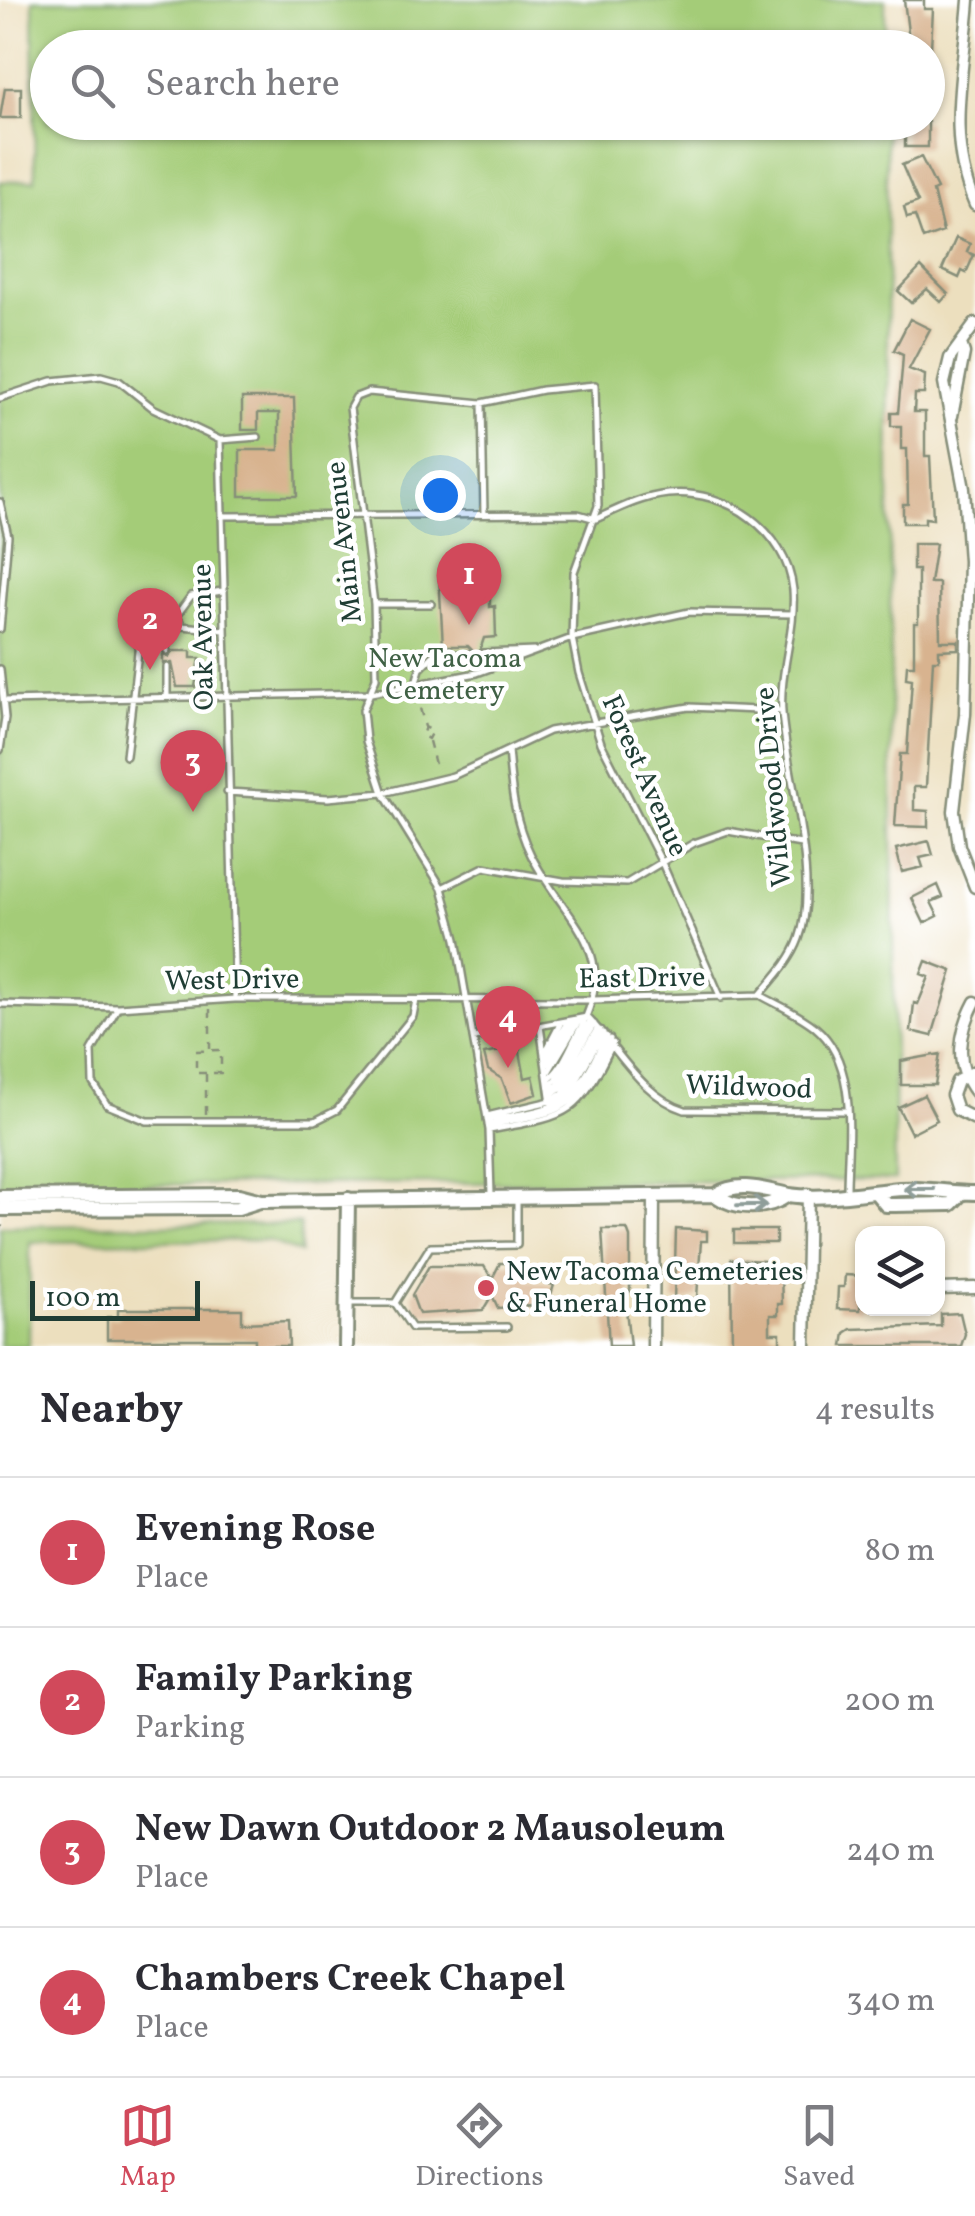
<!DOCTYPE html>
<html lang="en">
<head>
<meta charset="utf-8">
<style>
	body { margin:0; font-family:Vollkorn,serif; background:#f7f7f7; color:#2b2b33 }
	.controls { position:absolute; right:30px; bottom:30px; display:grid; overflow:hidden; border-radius:20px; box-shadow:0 2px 8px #0004 }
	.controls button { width:90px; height:90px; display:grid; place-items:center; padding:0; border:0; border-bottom:2px solid #e1e1e2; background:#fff; color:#2b2b33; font:50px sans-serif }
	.scale { position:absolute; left:30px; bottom:25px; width:170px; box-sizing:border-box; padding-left:10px; border:5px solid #1f3d34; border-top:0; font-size:28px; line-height:35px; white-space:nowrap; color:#1f3d34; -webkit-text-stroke:8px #fff; paint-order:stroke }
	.you { position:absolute; left:440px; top:495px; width:35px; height:35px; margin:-25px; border:8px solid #fff; border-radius:50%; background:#1a73e8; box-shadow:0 0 0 15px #1a73e833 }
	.badge { display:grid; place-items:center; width:65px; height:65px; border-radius:50%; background:#d1495b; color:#fff; font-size:32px; font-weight:700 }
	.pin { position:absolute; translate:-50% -82px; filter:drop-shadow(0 2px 5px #0008) }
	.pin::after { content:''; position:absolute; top:52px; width:35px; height:30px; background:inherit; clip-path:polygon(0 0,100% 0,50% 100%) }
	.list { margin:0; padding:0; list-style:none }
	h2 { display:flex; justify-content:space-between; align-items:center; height:130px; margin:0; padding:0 40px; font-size:42px }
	h2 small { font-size:32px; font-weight:400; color:#7c7c81 }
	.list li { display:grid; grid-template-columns:65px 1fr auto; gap:30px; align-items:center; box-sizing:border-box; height:150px; padding:0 40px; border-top:2px solid #e1e1e2 }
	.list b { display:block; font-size:38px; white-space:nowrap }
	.list p { margin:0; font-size:32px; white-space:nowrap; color:#7c7c81 }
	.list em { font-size:32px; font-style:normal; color:#7c7c81 }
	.icon { flex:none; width:55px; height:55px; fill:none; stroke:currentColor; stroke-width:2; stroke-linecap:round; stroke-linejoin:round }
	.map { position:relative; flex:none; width:975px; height:1346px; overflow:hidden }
	.search { position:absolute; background:#fff; box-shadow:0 2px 8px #0004; left:30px; right:30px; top:30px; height:110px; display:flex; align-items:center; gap:25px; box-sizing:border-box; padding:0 35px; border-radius:55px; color:#7c7c81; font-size:38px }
	.sheet { height:730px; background:#fff }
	nav { display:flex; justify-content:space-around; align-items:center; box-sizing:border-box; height:140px; border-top:2px solid #e1e1e2; background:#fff; font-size:28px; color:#7c7c81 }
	nav a { display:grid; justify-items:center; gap:5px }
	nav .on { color:#d1495b }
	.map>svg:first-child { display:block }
</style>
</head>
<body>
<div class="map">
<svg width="975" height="1346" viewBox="0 0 975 1346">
	<rect width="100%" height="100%" fill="#fff"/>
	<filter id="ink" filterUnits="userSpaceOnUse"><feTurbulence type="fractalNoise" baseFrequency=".01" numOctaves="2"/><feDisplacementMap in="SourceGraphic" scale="20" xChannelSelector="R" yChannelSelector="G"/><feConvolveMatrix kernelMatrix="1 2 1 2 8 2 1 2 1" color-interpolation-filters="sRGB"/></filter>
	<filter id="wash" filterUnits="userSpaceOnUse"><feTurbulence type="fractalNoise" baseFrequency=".0048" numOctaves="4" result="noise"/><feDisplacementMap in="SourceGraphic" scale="40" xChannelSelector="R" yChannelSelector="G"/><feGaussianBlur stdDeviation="2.25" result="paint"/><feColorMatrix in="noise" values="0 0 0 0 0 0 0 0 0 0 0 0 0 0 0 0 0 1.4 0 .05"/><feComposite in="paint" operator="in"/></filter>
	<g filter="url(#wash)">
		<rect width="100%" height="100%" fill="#ecdfbe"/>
		<path fill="#a4cc78" stroke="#628456" stroke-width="2.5" d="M33,0H885V47L48,48V122L886,123L895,1180L0,1186V182L35,180Z
			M300,1224V1253L267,1240L30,1242L29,1346H0V1226Z"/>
		<g id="blocks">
			<path fill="#d8b38f" d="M904,0H924V9H933L931,48H910Z
				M5,88H21V118H0Z
				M905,122H928V147H905Z
				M921,157L937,189L933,191L943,232L923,239L915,216L907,218L904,207L918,202L902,165Z
				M956,238L970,244L967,252L974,255L966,273L962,271L959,278L942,270Z
				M921,267L948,294L941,302L927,289L911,303L898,291Z
				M910,319L930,329L909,369L925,375L924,394H915L914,412H925V456H930L933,519L925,518V523H903V504H908L907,449H901V426H891V413H898L902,369L903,354L894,350Z
				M242,398H294L297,496H240V450H279V413H258V430H242Z
				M913,544H936L930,583H939L940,641H958V649L939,650V660H933L926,787H914V810L928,811V827L895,826L900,754H907L912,679L906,678L907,665H914V623H918V570H913Z
				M439,576H457V595L490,594V607L495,606L496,637L484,638L478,656L468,646H443Z
				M173,651H191V658H200L195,687H177L172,663H163V655L169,657Z
				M929,841L933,855L920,858L923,867L902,872L896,849Z
				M938,885L943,897L931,902L938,916L924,923L912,898Z
				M926,961L952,971L932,1036L911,1031L914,1003L918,1004L929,977L921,974Z
				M517,1036L525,1078L533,1076L537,1094L511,1103L502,1079L488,1070L484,1054L501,1051L499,1040Z
				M940,1054L935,1085H901V1061Z
				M924,1095L937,1120L911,1133L898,1107Z
				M602,1229H627L630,1237V1291L625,1300L630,1346H609Z
				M676,1229L707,1231V1241H701L697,1297L688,1301H674Z
				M734,1230H776V1243H734Z
				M731,1259L764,1261L765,1273H781L782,1304H778V1315H770V1333H780V1346H732Z
				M500,1263H518L527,1279L554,1285L548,1304L498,1308L492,1295L483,1310L419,1314L412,1295L429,1266H484L492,1279Z
				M845,1275L861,1276L860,1310L837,1309L838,1287H844Z
				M118,1309H242V1323L288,1321L289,1346H255V1339H107V1317H118Z
				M960,1313L965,1334L961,1346H843L845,1333L851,1329L941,1326V1314Z"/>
		</g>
	</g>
	<g filter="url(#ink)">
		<use href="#blocks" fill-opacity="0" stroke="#868e79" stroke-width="2.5"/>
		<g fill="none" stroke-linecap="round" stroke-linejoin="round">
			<g stroke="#868e79" stroke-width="10">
				<path id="service" d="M0,398L52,381L101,376L119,381L153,408L220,440L258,437
					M482,403L484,514
					M220,440L235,999
					M0,502L8,536L0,629
					M223,516L578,514L596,519C620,508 641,497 668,494C726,488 787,531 793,590C796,631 779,671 782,712C786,773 821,880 799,939C791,961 775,977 760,995
					M222,591L191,596L177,615L182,626L224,630
					M374,604H431
					M483,653L535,651
					M167,667V695
					M0,669L5,718L0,750
					M415,686L420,669L434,655L468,654
					M5,701L371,693L477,673L572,638L689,612L792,614
					M508,750C511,787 514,821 531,855C565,923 625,950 577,1035C569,1049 562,1070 548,1079
					M126,756L139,643L147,638L165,639L167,651
					M227,792L328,798L383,793L453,776L549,731L689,707L782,711
					M442,888L484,867L563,881L627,883L694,843L728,831L801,844
					M760,995C778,1005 799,1014 815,1027C860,1064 847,1140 847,1191
					M0,1004L118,1007L235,999L593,1000L760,995
					M118,1007L92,1051L93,1083L107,1105L147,1121H315L337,1110L413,1016L416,1000
					M587,1017C619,1049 641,1096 685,1110L847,1111
					M540,1026L550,1097
					M473,1038L587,1017
					M544,1055L561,1022
					M545,1060L568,1021
					M548,1064L574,1020
					M547,1074L580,1019
					M549,1084L556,1080L590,1021
					M549,1089L558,1085L594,1024
					M550,1094L561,1089L596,1031
					M550,1099L563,1094L600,1030
					M487,1116L567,1097L603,1033
					M487,1120C564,1107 572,1109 606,1036
					M488,1125C566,1111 575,1113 610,1039
					M489,1130C568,1116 577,1118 613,1043
					M491,1194L489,1130L456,939L442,888L383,793L366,741L363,710L376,678L374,604L350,408L356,397L369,392L482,403L542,390L595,385L598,506L574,572L572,638L579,673L601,743L663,865L721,998
					M349,1303H395
					M395,1303L430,1247L517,1245V1201
					M395,1303L412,1328L507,1327"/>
			</g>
			<g stroke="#868e79" stroke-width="15">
				<path id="minor" d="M969,0C964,72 945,136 975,205
					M975,324L950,358L944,383L964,489L969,561L965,714L954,811L959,846L975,887
					M952,416L964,353L961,344
					M975,1002C959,1032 954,1065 975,1092
					M975,1071L957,1081L952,1095L957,1110L975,1119
					M938,1289L975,1288
					M653,1346L654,1195
					M805,1346L808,1194"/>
			</g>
			<g stroke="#868e79" stroke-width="18">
				<path id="tertiary" d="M877,1194L886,1205H895L951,1204L962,1193
					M715,1195C736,1210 767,1210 788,1195
					M0,1197L239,1195L262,1201L715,1195C739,1180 765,1190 789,1195C821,1200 860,1193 890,1190C919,1186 947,1193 975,1193
					M0,1209L238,1208L260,1201
					M346,1346L348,1199"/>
			</g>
			<path stroke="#868e79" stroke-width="2.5" stroke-dasharray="8 8" stroke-linecap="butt" d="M416,693L425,727L422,735L428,739L432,731L425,727
				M429,741L437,772
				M210,1049V1007
				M206,1073H196V1051L221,1050V1073H206V1114
				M0,1233L3,1222"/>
			<use href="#service" stroke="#fff" stroke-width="5"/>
			<use href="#minor" stroke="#fff" stroke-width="10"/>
			<use href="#tertiary" stroke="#fff" stroke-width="12"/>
		</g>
		<defs><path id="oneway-shaft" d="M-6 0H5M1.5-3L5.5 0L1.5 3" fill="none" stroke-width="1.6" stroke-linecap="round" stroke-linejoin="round" transform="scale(2.5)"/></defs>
		<g stroke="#8f9e9a">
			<use href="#oneway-shaft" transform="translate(919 1189) rotate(180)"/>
			<use href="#oneway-shaft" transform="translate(752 1205) rotate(-1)"/>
		</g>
	</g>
	<circle fill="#d1495b" stroke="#fff" stroke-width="4" cx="486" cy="1288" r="10"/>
	<g text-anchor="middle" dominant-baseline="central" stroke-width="9" stroke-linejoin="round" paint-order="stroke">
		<g font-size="28" fill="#1f3d34" stroke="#fff">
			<text transform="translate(345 542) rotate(-96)">Main Avenue</text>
			<text transform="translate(204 637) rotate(-91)">Oak Avenue</text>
			<text transform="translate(644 776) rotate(66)">Forest Avenue</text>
			<text transform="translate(774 787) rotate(-95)">Wildwood Drive</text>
			<text transform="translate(642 979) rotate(-1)">East Drive</text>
			<text transform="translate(232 981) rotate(-1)">West Drive</text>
			<text transform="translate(749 1088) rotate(2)">Wildwood</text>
		</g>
		<g font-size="28" fill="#406145" stroke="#fff">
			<text x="445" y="659">New Tacoma<tspan x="445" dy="32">Cemetery</tspan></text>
		</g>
		<g font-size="28" fill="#1f3d34" stroke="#fff" text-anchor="start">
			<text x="506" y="1272">New Tacoma Cemeteries<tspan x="506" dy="32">&amp; Funeral Home</tspan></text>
		</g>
	</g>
</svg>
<div class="controls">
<button><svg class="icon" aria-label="layers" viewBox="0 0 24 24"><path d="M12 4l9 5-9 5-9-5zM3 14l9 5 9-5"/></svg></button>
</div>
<div class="scale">100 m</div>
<div class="you"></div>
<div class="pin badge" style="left:469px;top:625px">1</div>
<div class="pin badge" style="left:150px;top:670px">2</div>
<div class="pin badge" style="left:193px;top:812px">3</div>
<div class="pin badge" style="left:508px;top:1068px">4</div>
<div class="search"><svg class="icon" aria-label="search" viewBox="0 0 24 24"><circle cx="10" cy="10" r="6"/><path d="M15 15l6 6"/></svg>Search here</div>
</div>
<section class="sheet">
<h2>Nearby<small>4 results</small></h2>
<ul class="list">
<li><span class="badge">1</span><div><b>Evening Rose</b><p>Place</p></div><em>80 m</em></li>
<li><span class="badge">2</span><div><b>Family Parking</b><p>Parking</p></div><em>200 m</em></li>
<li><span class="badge">3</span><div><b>New Dawn Outdoor 2 Mausoleum</b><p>Place</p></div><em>240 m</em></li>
<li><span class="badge">4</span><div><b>Chambers Creek Chapel</b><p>Place</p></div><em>340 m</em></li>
</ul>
</section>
<nav>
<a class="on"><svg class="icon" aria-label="map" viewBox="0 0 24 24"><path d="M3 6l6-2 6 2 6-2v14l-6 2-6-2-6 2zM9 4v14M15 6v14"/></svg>Map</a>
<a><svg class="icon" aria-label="directions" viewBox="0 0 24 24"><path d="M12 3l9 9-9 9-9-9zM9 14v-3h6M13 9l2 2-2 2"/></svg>Directions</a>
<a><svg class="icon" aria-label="saved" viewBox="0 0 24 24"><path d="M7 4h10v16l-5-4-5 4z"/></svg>Saved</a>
</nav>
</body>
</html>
